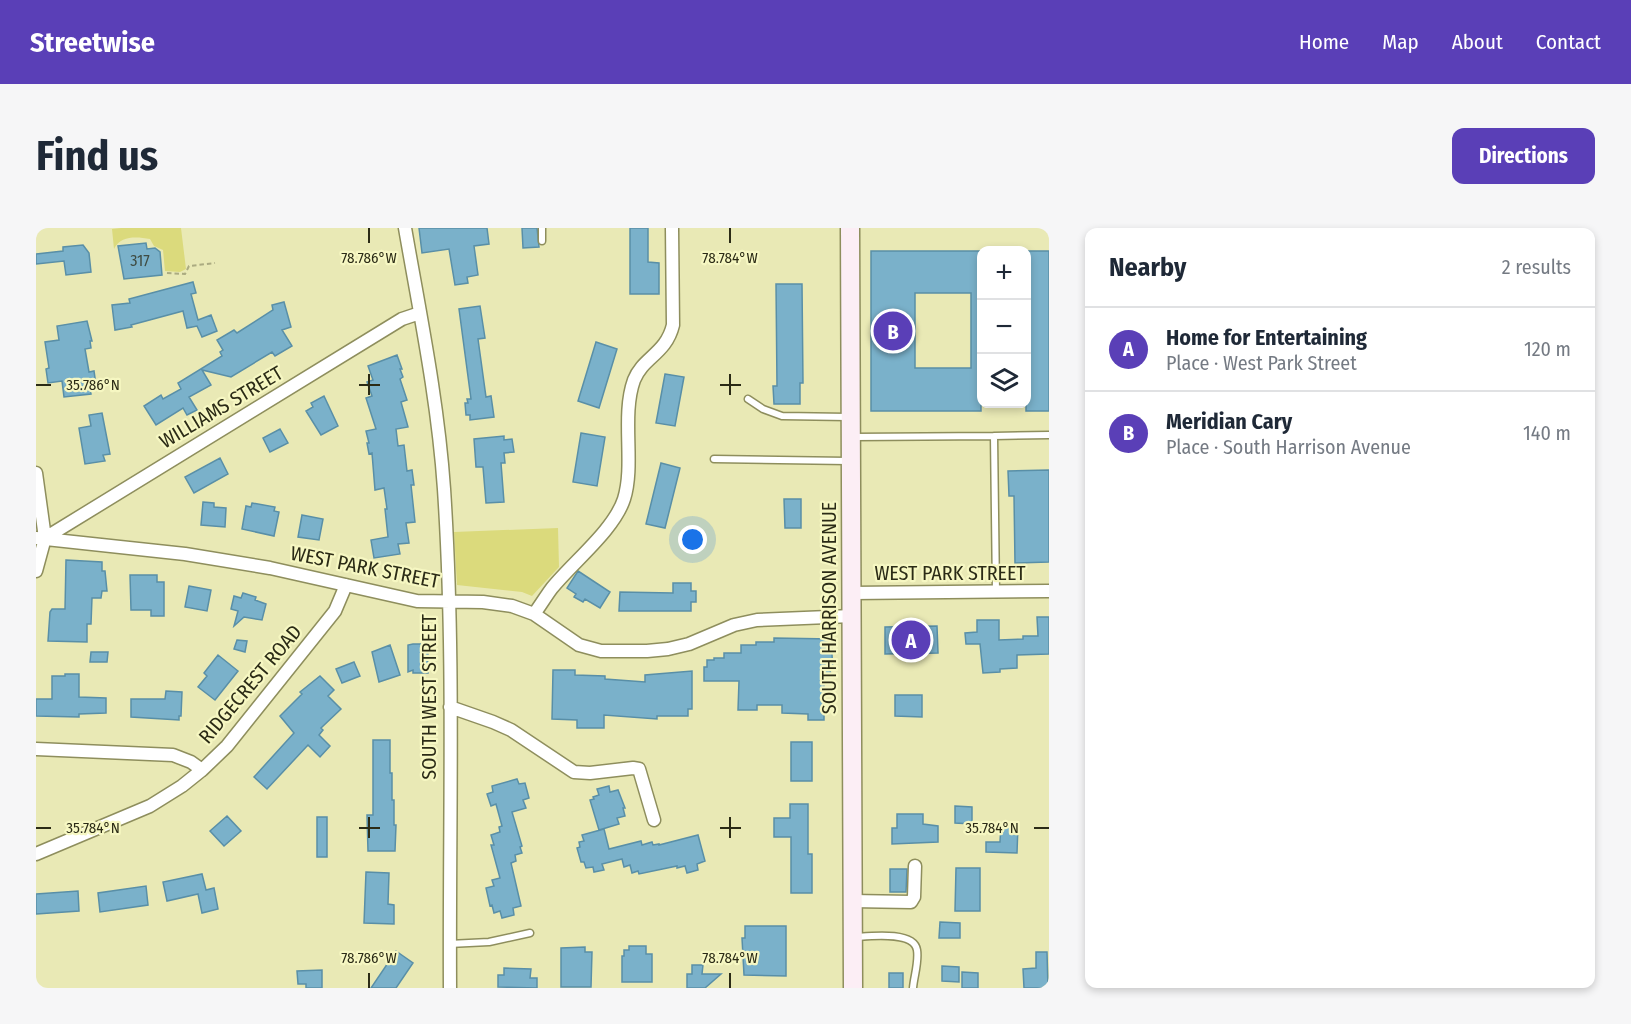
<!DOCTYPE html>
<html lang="en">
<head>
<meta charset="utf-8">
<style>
	body { margin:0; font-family:"Fira Sans Condensed",sans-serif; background:#f6f6f7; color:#1f2937 }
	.controls { position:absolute; right:18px; top:18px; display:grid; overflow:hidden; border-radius:12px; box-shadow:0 3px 9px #0003 }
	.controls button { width:54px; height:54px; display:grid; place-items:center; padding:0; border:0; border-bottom:2px solid #e0e1e3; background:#fff; color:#1f2937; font:30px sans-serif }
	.you { position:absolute; left:657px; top:312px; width:21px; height:21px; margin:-15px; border:4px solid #fff; border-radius:50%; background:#1a73e8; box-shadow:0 0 0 9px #1a73e833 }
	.badge { display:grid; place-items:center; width:39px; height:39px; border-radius:50%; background:#5a3fb7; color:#fff; font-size:20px; font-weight:700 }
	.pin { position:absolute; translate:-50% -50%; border:3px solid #fff; box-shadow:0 2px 6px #0006 }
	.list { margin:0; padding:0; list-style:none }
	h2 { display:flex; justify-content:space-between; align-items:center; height:78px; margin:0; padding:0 24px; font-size:26px }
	h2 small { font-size:20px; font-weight:400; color:#747a83 }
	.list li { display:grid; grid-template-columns:39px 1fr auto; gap:18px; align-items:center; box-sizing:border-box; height:84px; padding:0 24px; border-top:2px solid #e0e1e3 }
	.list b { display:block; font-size:22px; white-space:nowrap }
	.list p { margin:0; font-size:20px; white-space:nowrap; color:#747a83 }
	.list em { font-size:20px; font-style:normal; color:#747a83 }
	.icon { flex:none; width:33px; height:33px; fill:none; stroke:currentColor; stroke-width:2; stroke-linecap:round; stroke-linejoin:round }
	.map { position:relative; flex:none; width:1013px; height:760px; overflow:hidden; border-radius:12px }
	header { display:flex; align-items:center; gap:36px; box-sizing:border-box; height:84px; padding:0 30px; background:#5a3fb7; color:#fff }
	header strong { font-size:28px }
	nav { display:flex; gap:33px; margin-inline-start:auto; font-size:21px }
	.intro { display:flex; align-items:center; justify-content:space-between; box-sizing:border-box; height:144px; padding:0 36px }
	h1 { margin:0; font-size:42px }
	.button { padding:15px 27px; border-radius:12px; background:#5a3fb7; color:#fff; font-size:21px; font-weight:700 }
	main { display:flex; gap:36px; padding:0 36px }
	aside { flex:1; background:#fff; border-radius:12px; box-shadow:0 3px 9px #0003 }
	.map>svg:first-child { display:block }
</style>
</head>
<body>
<header>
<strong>Streetwise</strong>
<nav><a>Home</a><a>Map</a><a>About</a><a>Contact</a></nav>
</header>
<div class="intro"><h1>Find us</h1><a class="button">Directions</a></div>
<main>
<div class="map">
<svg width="1013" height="760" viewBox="0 0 1013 760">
	<rect width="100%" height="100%" fill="#e9e9b5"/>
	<path fill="#dbda7c" d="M85,0H145L150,41L144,44L129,43L127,22L118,18L114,11C101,9 85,7 78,21L76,1Z
		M522,300L523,339L496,368L486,364L421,357L418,304Z"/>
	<path fill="#7ab1ca" stroke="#598fa7" stroke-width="1.5" fill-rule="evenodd" d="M383,0H451L453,16L438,18L442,47L431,49L432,55L419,57L413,21L386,25Z
		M486,0H501L503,19L487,20Z
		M594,0H612V34L623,35V66H594Z
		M110,15L111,21L119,20L124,24L126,47L88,51L82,18Z
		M47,17L53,25L55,44L30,47L28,33L0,36V26L27,23V19Z
		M835,23H945V183H835ZM879,65H935V140H879Z
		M990,23H1013V183H990Z
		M157,54L160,65L155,66L162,92L175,87L181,103L166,109L161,98L151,100L147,83L95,97L96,99L79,102L76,77L94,75L93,71Z
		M740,56H766L767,155H764V176H738L737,158H741Z
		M248,74L255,99L246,102L256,118L239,128L236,124L195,149L166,142L175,157L153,169L161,182L151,187L147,180L120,197L108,178L125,167L127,171L145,161L142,155L186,128L184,124L187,122L181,112L198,102L201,105L237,82L236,77Z
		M444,78L449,110L442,111L450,169L455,168L458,189L434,192V187H430L429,175H432L431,171H435L423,81Z
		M51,93L56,113H54L55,120L49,121L53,144L58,143L60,157L54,158L55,166L28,169L26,153L12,155L10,141L13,140L9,114L23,112L21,98Z
		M560,114L581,121L563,180L542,173Z
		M361,127L366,141H364L367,149L364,151L371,172L365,174L372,199L360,201L362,218L368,217L371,243L376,242L378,257H375L379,294L370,295L373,315L362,316L364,326L338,330L335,312L352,309L349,281H351L348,260L339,262L336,225L333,226L331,215H333L330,203L340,201L330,170L336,168L331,154L337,152L332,138Z
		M629,146L648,149L639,198L620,195Z
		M288,168L302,198L285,207L270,183L277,179L275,175Z
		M66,185L74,226L67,227L69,233L49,236L43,200L55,198L53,187Z
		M244,201L252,215L234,224L227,210Z
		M545,205L569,209L561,258L537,254Z
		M468,208V212L476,211L478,224L468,225L469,235H465L468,274L450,275L447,239H440L438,211Z
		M184,230L192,246L158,265L149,249Z
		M625,235L644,240L629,300L610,296Z
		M1013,242V334L979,335L978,268H973L972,243Z
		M748,271H765V300H749Z
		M167,274L178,275V279L190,280L189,299L165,297Z
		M216,275L239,279L238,283L243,284L238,308L206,301L210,278L215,279Z
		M266,287L287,291L283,312L262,309Z
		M30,332L66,334V343H69L71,363H66L65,370H56L55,396H51V414L12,413L14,384L16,381H29Z
		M542,343L574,364L564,380L549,371L547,374L538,369L540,366L531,360Z
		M94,347H121V354H128V388H115V382H95Z
		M637,355H655V363H660V374H655V383H583L584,364L637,365Z
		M153,358L175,362L171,383L149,379Z
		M207,365L220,369L219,372L230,376L226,392L208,389L198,398L202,383L195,381L198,368L205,370Z
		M1001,389H1013V426L981,427V440L964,441V444L947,445L944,416H930L929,405L941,404V392H963V412L987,411V408H1002Z
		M901,398L902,425L849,426V399Z
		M738,410L795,411L797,442H794L795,447H788V492H772V486L746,485V477H721V482H702L703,453H668V439H671V432H678V430H688V425H705V417H720V414H738Z
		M201,412L211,413L209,424L198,421Z
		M377,416H392V445H377V442L372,444V417Z
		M354,417L364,447L343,454L336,424Z
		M55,424H72L71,434H54Z
		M182,427L202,443L179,472L162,459L171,448L168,445Z
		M318,434L324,448L306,455L300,441Z
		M517,442H539V447L569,448V451L609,454V447L656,443V481H652V488H621V491L568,487V500H541V492L516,491Z
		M29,446H43V469L70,470V485L43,486V489L0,488V471H16V448H29Z
		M284,448L298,462L292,468L305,481L285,500L287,502L283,507L294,518L284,529L272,517L231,561L218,549L258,505L244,488L266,466L264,464Z
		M130,463L146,464L145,488H143V492L95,489V471H129Z
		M859,467H886V489L859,488Z
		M337,512H354V545H356V572H358V597H360L359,623H332L331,587H337Z
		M755,514H776V553H755Z
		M481,551L483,556L489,555L493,570L487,572L490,580L476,584L486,618L484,619L486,625L479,627L480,633L475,635L485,678L477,680L478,687L466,690L464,683L458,685L456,677L454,678L450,660L458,658L456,652L464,650L455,617H458L455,607L464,604L463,599L466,598L460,576L455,578L451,566L457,564L456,558Z
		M573,558L574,564L582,562L589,580H587L589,588L581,590L583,596L563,602L554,572L558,571L557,569L563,567L561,561Z
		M754,576H772V626H776V665H755V609H738V590H754Z
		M919,578L936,579V596L919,595Z
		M861,586H887V596L902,598V614L856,616V600H861Z
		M191,588L205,603L188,618L174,603Z
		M281,589H291V629H281Z
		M965,596L982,597L981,625L950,624V614H964Z
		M568,601L573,621L605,613L606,617L616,614L617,617L623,616V617L662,607L669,633L661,636L662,642L651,645L649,638L641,640V638L603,646L602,643L596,645L594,637L588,639L586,631L566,636L568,642L558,644L557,639L550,640L548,634H545L541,620L544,619L543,614L548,613L546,607Z
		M920,640H944V683H919Z
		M854,641H871L870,664H854Z
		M330,644L353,645L352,676L358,677V696L328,695Z
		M166,646L170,662L178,660L182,681L166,685L162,666L131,673L127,654Z
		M110,658L112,677L64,684L62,665Z
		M42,663L43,683L0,686V666Z
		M904,694L924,695V710H903Z
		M709,698H750V748L708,747L706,710H709Z
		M593,718H610V726H616V754H586V728H588V722H593Z
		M549,719V724H556L555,759H525V720Z
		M360,723L377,735L360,760H335Z
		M1000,724H1011L1012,760H988L987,741L1000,740Z
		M656,737H667L666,746H685L669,760H651V746H656Z
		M906,738L923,739V754L906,753Z
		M468,740L495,741L494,750H501V760L462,759V747H468Z
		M286,742V760H270V756H262L261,743Z
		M926,744L942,745V760H926Z
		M853,745H867V760H853Z"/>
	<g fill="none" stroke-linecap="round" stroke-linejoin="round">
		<g stroke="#8e8e5d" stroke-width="9">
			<path id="lane" d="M506,0V13
				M712,171L727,181L746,188L812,189
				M818,209L958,208
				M678,231L812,233
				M960,364L958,208L1013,207
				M820,709C835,708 878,703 881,722C883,734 878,748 877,760
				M413,716L453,714L494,705"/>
		</g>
		<g stroke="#8e8e5d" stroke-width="15">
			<path id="street" d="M369,0C384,86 402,173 408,261C419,427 413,594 414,760
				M0,245L9,310L0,343
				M0,310L149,326L234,340L381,373L447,374L476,378L498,386L543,417L565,423H611L632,421L653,416L698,397L721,392L816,388
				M9,310L366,91L384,85
				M816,365L1013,363
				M498,386C504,378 510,368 516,360C537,334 578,302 588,271C599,236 585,188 598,152C607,129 630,126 637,97L636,0
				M414,479L457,494L475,502L538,544L554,545L597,540L603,541L618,592
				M0,521L137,527L155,534L166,542
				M0,626L114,578L146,558L166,542L191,518L299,383L310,357
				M816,673L875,674L878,669L879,638"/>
		</g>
		<g stroke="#8e8e5d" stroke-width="21">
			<path id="secondary" d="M814,0L817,760"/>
		</g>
		<path stroke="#abab81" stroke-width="2" stroke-dasharray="4.5 3" stroke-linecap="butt" d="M131,45L149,46L153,38L179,35"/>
		<use href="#lane" stroke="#fff" stroke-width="6"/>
		<use href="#street" stroke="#fff" stroke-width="12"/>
		<use href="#secondary" stroke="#fceef5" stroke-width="18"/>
	</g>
	<path fill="none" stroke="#2b2b16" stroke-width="2" d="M333,0V15M694,0V15M333,146V167M694,146V167M0,157H15M323,157H344M684,157H705M333,589V610M694,589V610M0,600H15M323,600H344M684,600H705M998,600H1013M333,745V760M694,745V760"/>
	<g text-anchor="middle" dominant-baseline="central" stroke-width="4.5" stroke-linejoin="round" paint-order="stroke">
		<g font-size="16" fill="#3f4c43">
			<text x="104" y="32">317</text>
		</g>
		<g font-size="20" fill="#2b2b16" stroke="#f6f7c2">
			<text transform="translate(185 179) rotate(-31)">WILLIAMS STREET</text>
			<text transform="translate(329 339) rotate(11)">WEST PARK STREET</text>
			<text x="914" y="345">WEST PARK STREET</text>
			<text transform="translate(793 380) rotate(-90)">SOUTH HARRISON AVENUE</text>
			<text transform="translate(214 456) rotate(-50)">RIDGECREST ROAD</text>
			<text transform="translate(393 469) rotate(-90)">SOUTH WEST STREET</text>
		</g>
	</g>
	<g font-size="15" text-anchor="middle" fill="#2b2b16" stroke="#f6f7c2" stroke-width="4.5" stroke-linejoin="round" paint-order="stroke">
		<text x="333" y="35">78.786°W</text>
		<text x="694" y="35">78.784°W</text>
		<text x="57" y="162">35.786°N</text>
		<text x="57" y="605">35.784°N</text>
		<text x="956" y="605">35.784°N</text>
		<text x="333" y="735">78.786°W</text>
		<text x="694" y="735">78.784°W</text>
	</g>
</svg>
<div class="controls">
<button>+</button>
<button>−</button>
<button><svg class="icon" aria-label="layers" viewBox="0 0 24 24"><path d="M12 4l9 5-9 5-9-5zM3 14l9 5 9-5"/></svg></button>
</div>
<div class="you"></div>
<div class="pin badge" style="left:875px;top:412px">A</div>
<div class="pin badge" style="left:857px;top:103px">B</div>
</div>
<aside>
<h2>Nearby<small>2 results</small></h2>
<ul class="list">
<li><span class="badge">A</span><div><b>Home for Entertaining</b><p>Place · West Park Street</p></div><em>120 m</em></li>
<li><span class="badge">B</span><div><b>Meridian Cary</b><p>Place · South Harrison Avenue</p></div><em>140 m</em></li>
</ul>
</aside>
</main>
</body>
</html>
